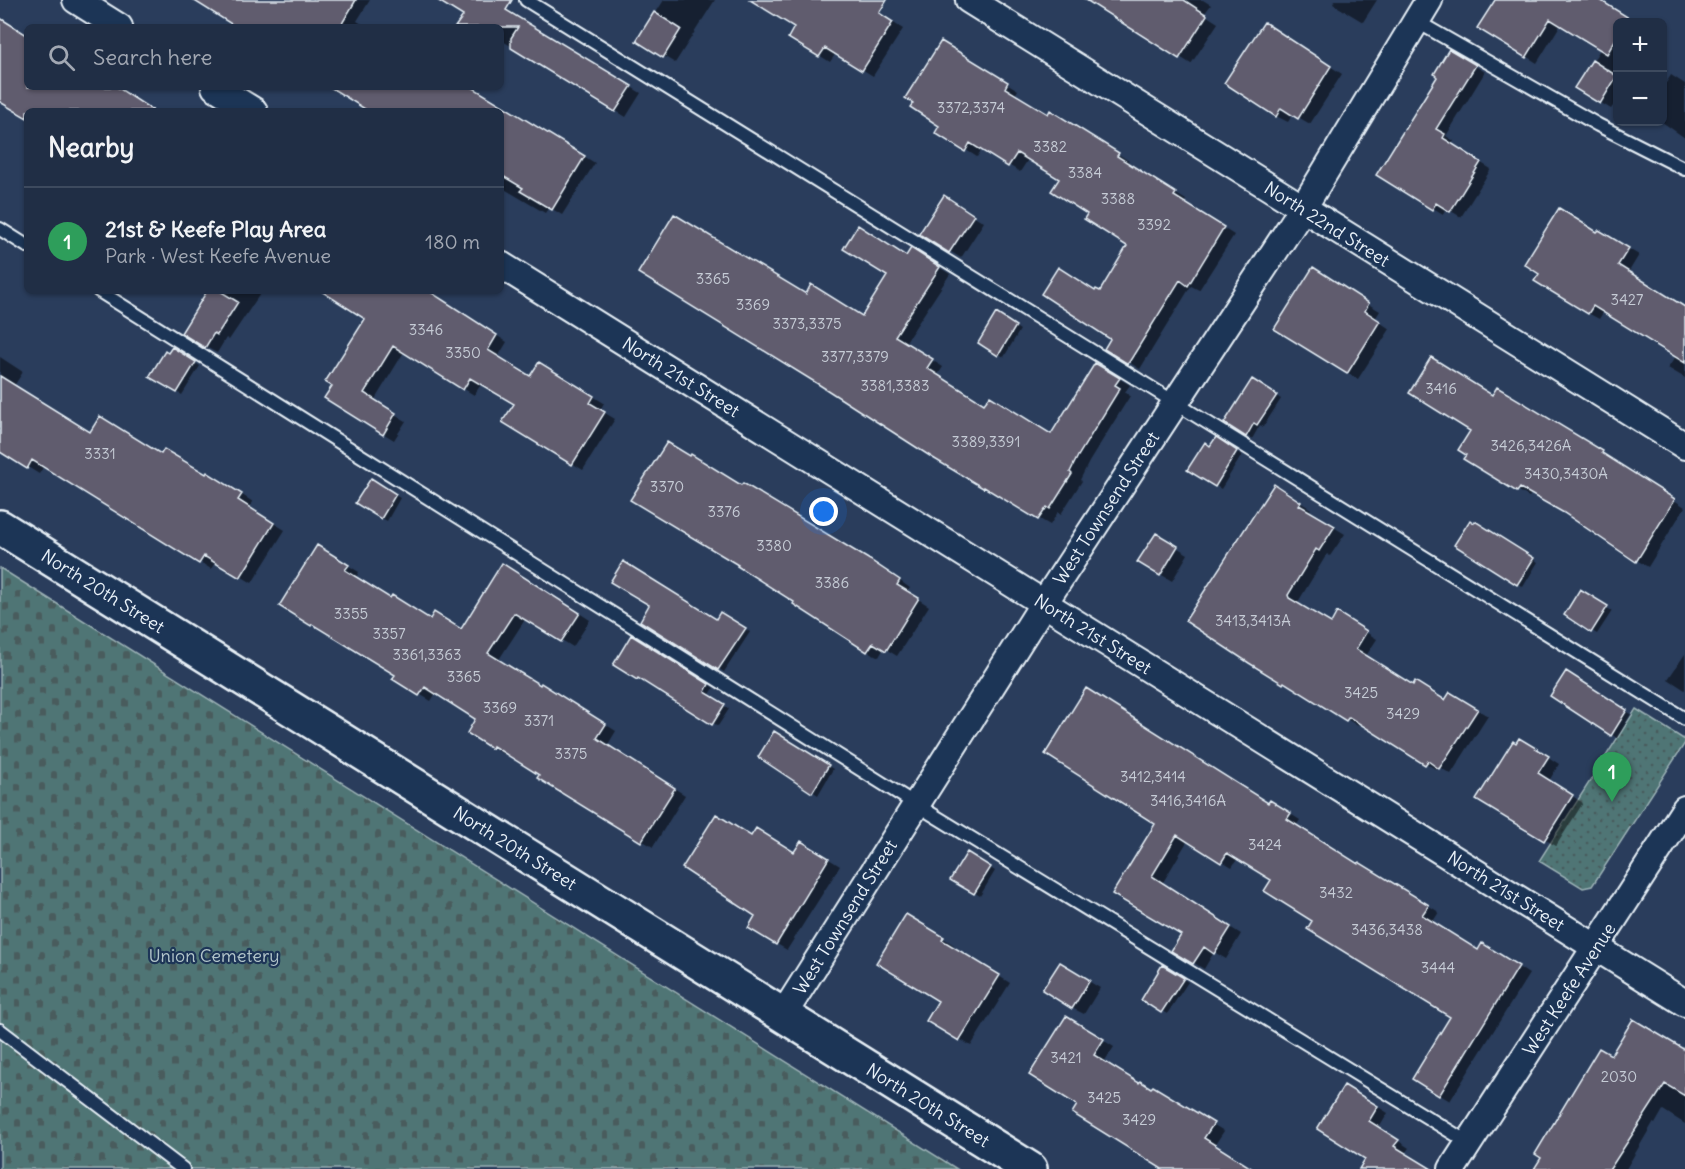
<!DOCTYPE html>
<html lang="en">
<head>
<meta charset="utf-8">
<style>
	body { margin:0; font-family:Delius,sans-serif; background:#28364c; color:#f1f3f6 }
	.controls { position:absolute; right:18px; top:18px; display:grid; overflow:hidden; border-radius:9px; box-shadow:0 2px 4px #0004 }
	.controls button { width:54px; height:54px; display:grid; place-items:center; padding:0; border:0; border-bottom:2px solid #3d4a5e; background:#202e45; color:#f1f3f6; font:30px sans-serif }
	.you { position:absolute; left:824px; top:512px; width:21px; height:21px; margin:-15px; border:4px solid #fff; border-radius:50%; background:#1a73e8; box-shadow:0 0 0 9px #1a73e833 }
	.badge { display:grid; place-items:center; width:39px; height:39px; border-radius:50%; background:#e797bd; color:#fff; font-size:20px; font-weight:700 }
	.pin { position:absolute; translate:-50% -50px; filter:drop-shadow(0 2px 3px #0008) }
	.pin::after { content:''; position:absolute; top:32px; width:21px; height:18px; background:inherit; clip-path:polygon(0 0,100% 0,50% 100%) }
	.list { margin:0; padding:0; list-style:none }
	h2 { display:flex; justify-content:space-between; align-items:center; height:78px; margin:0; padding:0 24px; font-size:26px }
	h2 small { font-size:20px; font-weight:400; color:#a2a8b3 }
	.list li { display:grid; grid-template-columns:39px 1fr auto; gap:18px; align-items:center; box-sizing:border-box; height:108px; padding:0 24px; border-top:2px solid #3d4a5e }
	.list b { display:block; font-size:22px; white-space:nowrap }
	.list p { margin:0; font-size:20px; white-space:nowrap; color:#a2a8b3 }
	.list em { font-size:20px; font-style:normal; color:#a2a8b3 }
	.icon { flex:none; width:33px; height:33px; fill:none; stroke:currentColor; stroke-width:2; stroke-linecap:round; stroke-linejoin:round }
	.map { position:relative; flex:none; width:1685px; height:1169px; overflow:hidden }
	.search { position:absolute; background:#202e45; box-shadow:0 2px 4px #0004; left:24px; top:24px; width:480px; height:66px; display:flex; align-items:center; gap:15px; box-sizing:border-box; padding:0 21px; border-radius:9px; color:#a2a8b3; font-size:22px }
	.panel { position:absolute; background:#202e45; box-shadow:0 2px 4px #0004; left:24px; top:108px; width:480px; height:186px; border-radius:9px }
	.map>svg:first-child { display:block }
</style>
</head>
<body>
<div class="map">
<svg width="1685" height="1169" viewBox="0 0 1685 1169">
	<defs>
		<pattern id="cemetery-stones" width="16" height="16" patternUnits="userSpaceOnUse" patternTransform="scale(1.5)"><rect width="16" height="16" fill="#4f7475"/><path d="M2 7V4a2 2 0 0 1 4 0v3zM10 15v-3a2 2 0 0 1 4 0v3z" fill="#4a5c5d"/></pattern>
		<pattern id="park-dots" width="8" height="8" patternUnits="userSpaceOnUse" patternTransform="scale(1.5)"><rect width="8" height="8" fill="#4f7475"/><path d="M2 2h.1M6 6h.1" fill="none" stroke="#4a5c5d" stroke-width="1.8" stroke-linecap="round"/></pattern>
	</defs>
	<rect width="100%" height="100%" fill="#2a3d5c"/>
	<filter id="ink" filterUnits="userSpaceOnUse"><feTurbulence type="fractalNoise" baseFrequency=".0167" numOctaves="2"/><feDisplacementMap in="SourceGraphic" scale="12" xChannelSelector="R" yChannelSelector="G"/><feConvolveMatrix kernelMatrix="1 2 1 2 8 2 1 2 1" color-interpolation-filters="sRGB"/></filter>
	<g filter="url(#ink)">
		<path fill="url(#cemetery-stones)" stroke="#9cb2b6" stroke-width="1.5" d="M0,568L957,1169H0Z"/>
		<path fill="url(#park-dots)" stroke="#9cb2b6" stroke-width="1.5" d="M1636,709L1685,740V743L1592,886L1583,888L1539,861Z"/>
		<path fill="#0007" d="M196,0H370L357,21L367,27H238Z
			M440,0H509L505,8L516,15L515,17L641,93L626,117L501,40V27H476L465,15Z
			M664,0H715L675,63L638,41Z
			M757,0H858L903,29L873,76L836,53L830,62L790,37L796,27Z
			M1089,0H1203L1211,5L1204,14L1218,23L1191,64Z
			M1335,0H1377L1363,22L1333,4Z
			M1495,0H1599L1634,22H1618V99L1611,109L1576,88L1601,48L1561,24L1537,63L1479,27Z
			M1275,30L1342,74L1310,124L1293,114L1288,122L1276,116Z
			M941,43L1018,90L1015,95L1048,116L1062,118L1129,161L1127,163L1186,200L1184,203L1234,235L1199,290L1191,286L1140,369L1106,348L1112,338L1096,292L1101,293L1129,245L1089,213L1061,178L1029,158L1020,172L982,149L977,157L966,150L941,126Z
			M1450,51L1485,72L1446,136L1454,141L1452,145L1491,169L1461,217L1446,208L1443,214L1378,174L1439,76Z
			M1671,75L1685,84V138L1662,122V81L1666,83Z
			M332,87H471L595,163L562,215L549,207L545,213L501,187V111H371Z
			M955,204L984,222L961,258L922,234Z
			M1600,232L1639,255L1628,273L1685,308V378L1668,368L1676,356L1604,311L1599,319L1588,313Z
			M911,250L950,274L905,343L943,367L937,376L985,406L1052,436L1096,365L1130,385L1125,392L1130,396L1089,462L1080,480L1082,481L1061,514L1058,512L1050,525L933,457L640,273L806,296L863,318Z
			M209,291H262L229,340L226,338L217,353L206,347Z
			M328,291H430L435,294L434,296L507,342L498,357L531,378L551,370L604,403L600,410L615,419L583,470L504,421L516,403L482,383L474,395L404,352L374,401L406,421L394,440L326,398L367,318Z
			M1353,295L1380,311L1375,319L1390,329L1358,379L1347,373Z
			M997,315L1020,330L1004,357L980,343Z
			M173,349L200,366L182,395L151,376Z
			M0,357L23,372L14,386L91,434L162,456L219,480L253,502L249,508L285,530L252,583L216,561L211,569L44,466L39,474L0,450Z
			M1252,381L1281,399L1263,427L1260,425L1252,439L1226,423Z
			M1508,395L1613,459L1612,460L1685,507L1648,567L1607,542L1608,540L1532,493L1529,497L1465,459L1492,397Z
			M1216,439L1242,455L1221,489L1189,470L1211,448Z
			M371,481L400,498L387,521L357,503Z
			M742,487L882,568L910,588L907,592L929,606L897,656L884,648L879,657L867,651Z
			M1285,493L1311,509L1309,512L1345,534L1330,556L1327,554L1298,602L1300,606L1331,625L1348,621L1377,639L1366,656L1413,686L1446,701L1451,694L1488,716L1451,774L1439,767L1437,770L1360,723L1358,726L1296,687L1249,662Z
			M1475,523L1538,562L1523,587L1456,545Z
			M1156,535L1188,554L1172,581L1140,562Z
			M328,553L359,572L356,578L391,600L431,620L462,630L514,571L590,620L573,647L526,618L498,661L540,687L552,691L616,731L607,746L685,795L653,847L539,778L541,775L505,752L503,754L469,733L477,719L436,693L431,701L394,679L397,674L281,605Z
			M1580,591L1612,611L1597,634L1566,615Z
			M721,614L750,632L724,672L642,621H717Z
			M632,637L714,688L709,696L729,709L718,726L644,680L642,681L615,665Z
			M1685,654V690L1668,679Z
			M1567,673L1631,714L1617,738L1552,696Z
			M775,733L833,769L818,795L760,756Z
			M1531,746L1559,764L1549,781L1583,803L1556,846L1478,799Z
			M1269,804L1281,808L1300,820L1296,826L1358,866L1360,864L1439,912L1432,923L1479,952L1493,951L1529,974L1450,1101L1414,1079L1452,1017L1314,921L1273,879L1238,858L1232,867L1188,840L1162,884L1241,934L1226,959L1214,952L1204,969L1173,950L1183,935L1114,894L1157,824Z
			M813,849L840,866L787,950L750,928L795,854Z
			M968,854L995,871L980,896L952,879Z
			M918,922L954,945L952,947L1010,983L971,1046L928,1020L940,1001Z
			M1060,964L1100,988L1084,1014L1072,1008Z
			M1163,967L1188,982L1167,1014L1143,999Z
			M1078,1024L1114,1047L1104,1062L1140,1084L1152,1089L1153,1088L1224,1131L1214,1146L1251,1169H1168L1079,1105Z
			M1685,1052V1124L1663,1110L1655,1124L1653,1123L1626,1169H1533L1611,1057Z
			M1356,1093L1388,1113L1379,1128L1409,1148L1405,1153L1420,1169H1360L1367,1159Z"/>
		<path fill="#605c6e" stroke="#e8f1f8" stroke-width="1.5" d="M193,0H356L340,27H236Z
			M437,0H512L506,10L632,86L615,112L511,48V38L518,27H455L463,16Z
			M750,0H887L879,13L893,22L862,71L825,48L819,57L788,38L794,27Z
			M1086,0H1184L1207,15L1179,59Z
			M1495,0H1600L1629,18L1627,22H1617V37L1607,54L1550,19L1526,58L1477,28Z
			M654,12L681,29L663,58L636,41Z
			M0,18L27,35V87H117L154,111H27V118L0,102Z
			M1264,22L1331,66L1298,119L1281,108L1276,117L1224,83Z
			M941,41L1008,82L1005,88L1048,114L1050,110L1119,153L1117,156L1176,193L1174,196L1224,227L1188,286L1180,280L1128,364L1104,349L1110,339L1041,294L1058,267L1095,291L1096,289L1100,291L1127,246L1084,219L1087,214L1051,191L1059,179L1017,153L1008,167L970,143L965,152L935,133L939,126L910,107L913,103L905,98Z
			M1449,49L1476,65L1436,129L1445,134L1443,138L1481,162L1450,212L1436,203L1432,210L1376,175L1437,77L1434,74Z
			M1592,60L1617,76L1600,104L1574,88Z
			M330,87H472L585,156L552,210L520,191L523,188L501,175V111H368Z
			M944,195L974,215L949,253L919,234Z
			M1559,208L1597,232L1599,230L1629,248L1618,265L1685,307V363L1593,306L1588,314L1534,281L1539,274L1524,264Z
			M674,214L806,294L811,284L862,316L887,276L843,249L858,225L906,256L911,248L940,267L895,336L933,359L927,368L984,404L990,396L1051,434L1095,363L1120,378L1115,385L1120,388L1078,456L1070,472L1072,474L1050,509L1047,507L1038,520L984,487L983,488L933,458L818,384L638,273Z
			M1313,267L1369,303L1365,311L1380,321L1347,374L1274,329Z
			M207,291H220L238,302L217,335L214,333L205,348L181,333Z
			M321,291H429L497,335L488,350L530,376L539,362L594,396L590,403L605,412L572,465L502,422L514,404L470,378L463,390L393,346L364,393L396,413L383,435L324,398L332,386L325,382L365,319Z
			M996,313L1016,326L998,356L978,343Z
			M172,347L196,362L177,393L149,377L165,351L168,353Z
			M1431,357L1492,395L1497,387L1603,451L1602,453L1675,499L1636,562L1564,513L1520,488L1517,492L1463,459L1466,455L1458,450L1470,431L1409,393Z
			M0,376L90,432L100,416L161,454L164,449L206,474L207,472L242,494L238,500L274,523L240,578L204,556L199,564L32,460L27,469L0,452Z
			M1252,379L1277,395L1257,425L1254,423L1246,437L1224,423Z
			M1216,437L1237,451L1215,487L1187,470L1205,442L1210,446Z
			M667,442L690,456L691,454L741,485L743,483L870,560L900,580L897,585L919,598L886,651L873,643L867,652L793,604L794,602L737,566L738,565L630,500Z
			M371,478L396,494L381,519L355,503Z
			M1274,484L1301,502L1299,505L1335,526L1319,551L1316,549L1288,595L1289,598L1331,623L1337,612L1367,631L1356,649L1413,685L1415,681L1445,700L1450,692L1478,709L1439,769L1428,761L1425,765L1349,717L1346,721L1284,682L1283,684L1249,663L1185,621Z
			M1470,520L1474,523L1475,521L1534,558L1517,585L1454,545Z
			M1156,533L1178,546L1160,576L1137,562Z
			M317,545L349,565L345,570L390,598L392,595L430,619L434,612L461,629L502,563L580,613L561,642L514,613L488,653L540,685L541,683L606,724L597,738L675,788L641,842L537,778L539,775L493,746L492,749L467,733L475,719L425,687L419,696L392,679L395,675L312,624L311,626L279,606Z
			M623,561L716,619L720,612L746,628L718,670L640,621L649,605L610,582Z
			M1580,589L1608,606L1591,633L1564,615Z
			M631,635L709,684L705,692L725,704L712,725L638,678L637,680L613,665Z
			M1566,671L1627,710L1611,736L1550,696Z
			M1086,688L1268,803L1270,800L1291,813L1287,819L1358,864L1359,862L1429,905L1422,915L1478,950L1482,943L1519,966L1439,1096L1412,1079L1450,1017L1307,929L1312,921L1264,891L1271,880L1227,853L1221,863L1177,835L1152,876L1231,927L1214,954L1204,947L1193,964L1171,951L1181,935L1112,894L1155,824L1045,754Z
			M774,731L829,765L812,793L758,757Z
			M1519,738L1549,756L1538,773L1573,795L1544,841L1476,800L1513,741L1516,743Z
			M716,814L751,836L756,828L794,852L801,841L829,858L776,945L748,928L755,916L682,868Z
			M967,852L991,867L974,894L950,880Z
			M906,914L944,937L942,940L1000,975L959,1041L926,1021L938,1001L876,963Z
			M1060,962L1090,980L1072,1009L1042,990Z
			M1162,965L1184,978L1161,1013L1141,1000Z
			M1066,1016L1104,1039L1094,1055L1139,1083L1140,1081L1151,1088L1153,1086L1214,1123L1204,1138L1253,1169H1162L1072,1113L1077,1105L1029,1075Z
			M1633,1019L1685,1050V1096L1665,1084L1610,1169H1534L1541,1158L1535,1154L1599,1048L1611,1055Z
			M1344,1085L1378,1106L1369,1121L1399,1140L1394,1146L1432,1169H1359L1365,1159L1317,1129Z"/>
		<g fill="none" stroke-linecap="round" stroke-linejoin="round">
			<g stroke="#e8f1f8" stroke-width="16">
				<path id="service" d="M526,0L1685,719
					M1416,21L1598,125L1685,169
					M0,229L27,246
					M99,291L917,805L1469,1143
					M0,1030L183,1169"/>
			</g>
			<g stroke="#e8f1f8" stroke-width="30">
				<path id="minor" d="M76,0L119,27
					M969,0L1685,446
					M215,87L254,111
					M501,265L1685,1003
					M783,1015L1044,603L1303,208L1429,0
					M1452,1169L1685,809"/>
			</g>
			<g stroke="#e8f1f8" stroke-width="38">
				<path id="secondary" d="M0,527L1030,1169"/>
			</g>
			<use href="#service" stroke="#1d3557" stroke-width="12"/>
			<use href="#minor" stroke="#1d3557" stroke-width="26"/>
			<use href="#secondary" stroke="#1d3557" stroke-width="33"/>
		</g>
	</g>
	<g text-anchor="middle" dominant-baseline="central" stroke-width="4.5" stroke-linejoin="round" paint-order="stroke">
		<g font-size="15" fill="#c6ccd6">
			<text x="971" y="107">3372,3374</text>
			<text x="1050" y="146">3382</text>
			<text x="1085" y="172">3384</text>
			<text x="1118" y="198">3388</text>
			<text x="1154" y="224">3392</text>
			<text x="713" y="278">3365</text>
			<text x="1627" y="299">3427</text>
			<text x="753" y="304">3369</text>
			<text x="807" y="323">3373,3375</text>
			<text x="426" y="329">3346</text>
			<text x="463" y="352">3350</text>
			<text x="855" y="356">3377,3379</text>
			<text x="895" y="385">3381,3383</text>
			<text x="1441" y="388">3416</text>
			<text x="986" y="441">3389,3391</text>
			<text x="1531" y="445">3426,3426A</text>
			<text x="100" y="453">3331</text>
			<text x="1566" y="473">3430,3430A</text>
			<text x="667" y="486">3370</text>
			<text x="724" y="511">3376</text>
			<text x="774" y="545">3380</text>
			<text x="832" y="582">3386</text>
			<text x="351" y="613">3355</text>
			<text x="1253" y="620">3413,3413A</text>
			<text x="389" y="633">3357</text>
			<text x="427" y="654">3361,3363</text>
			<text x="464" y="676">3365</text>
			<text x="1361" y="692">3425</text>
			<text x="500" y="707">3369</text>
			<text x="1403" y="713">3429</text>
			<text x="539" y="720">3371</text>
			<text x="571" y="753">3375</text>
			<text x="1153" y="776">3412,3414</text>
			<text x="1188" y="800">3416,3416A</text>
			<text x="1265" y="844">3424</text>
			<text x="1336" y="892">3432</text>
			<text x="1387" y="929">3436,3438</text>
			<text x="1438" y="967">3444</text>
			<text x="1066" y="1057">3421</text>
			<text x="1619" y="1076">2030</text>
			<text x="1104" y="1097">3425</text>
			<text x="1139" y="1119">3429</text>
		</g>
		<g font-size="18" fill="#e8f1f8" stroke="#1d3557">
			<text transform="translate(1327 224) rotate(32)">North 22nd Street</text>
			<text transform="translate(681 377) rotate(32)">North 21st Street</text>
			<text transform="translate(1106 508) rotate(-57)">West Townsend Street</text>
			<text transform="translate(103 591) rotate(32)">North 20th Street</text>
			<text transform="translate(1093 634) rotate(32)">North 21st Street</text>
			<text transform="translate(515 848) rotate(32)">North 20th Street</text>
			<text transform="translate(1506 891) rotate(32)">North 21st Street</text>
			<text transform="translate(845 917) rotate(-58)">West Townsend Street</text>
			<text transform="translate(1569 989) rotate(-57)">West Keefe Avenue</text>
			<text transform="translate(928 1105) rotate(32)">North 20th Street</text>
		</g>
		<g font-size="18" fill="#b2c5ca" stroke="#1d3557">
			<text x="214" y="955">Union Cemetery</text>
		</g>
	</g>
</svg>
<div class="controls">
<button>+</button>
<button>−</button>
</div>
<div class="you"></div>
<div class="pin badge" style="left:1612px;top:802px;background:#2e9e5b">1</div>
<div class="search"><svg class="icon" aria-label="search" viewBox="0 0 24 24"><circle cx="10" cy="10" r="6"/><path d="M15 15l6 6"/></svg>Search here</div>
<section class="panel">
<h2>Nearby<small></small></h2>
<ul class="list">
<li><span class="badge" style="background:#2e9e5b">1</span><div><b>21st &amp; Keefe Play Area</b><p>Park · West Keefe Avenue</p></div><em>180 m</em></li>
</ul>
</section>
</div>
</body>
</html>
